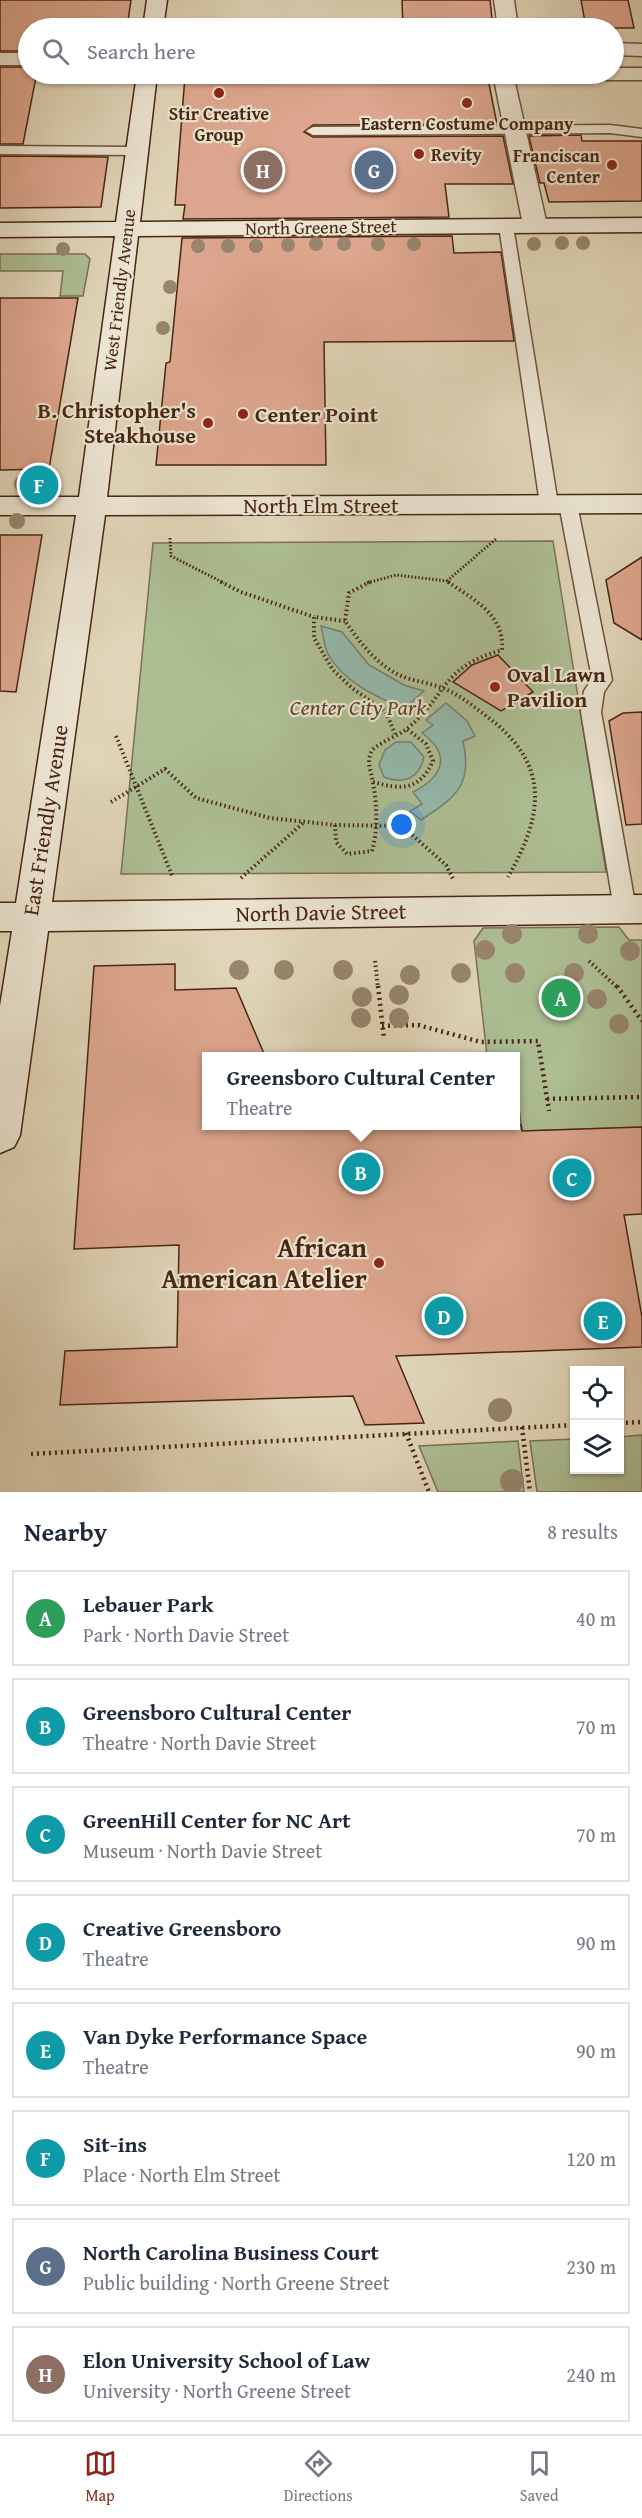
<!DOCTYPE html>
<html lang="en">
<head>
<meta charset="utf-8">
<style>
	body { margin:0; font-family:"Gentium Book Plus",serif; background:#f2f2f3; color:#1f2937 }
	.controls { position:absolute; right:18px; bottom:18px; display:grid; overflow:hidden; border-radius:0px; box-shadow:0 2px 4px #0004 }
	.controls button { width:54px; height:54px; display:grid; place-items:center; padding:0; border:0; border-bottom:2px solid #e0e1e3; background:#fff; color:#1f2937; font:30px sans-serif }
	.you { position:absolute; left:402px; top:825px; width:21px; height:21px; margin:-15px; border:4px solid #fff; border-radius:50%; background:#1a73e8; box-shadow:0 0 0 9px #1a73e833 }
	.badge { display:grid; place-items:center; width:39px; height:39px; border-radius:50%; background:#8f2418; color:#fff; font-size:20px; font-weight:700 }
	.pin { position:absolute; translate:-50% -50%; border:3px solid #fff; box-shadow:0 2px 6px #0006 }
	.popup { position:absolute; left:202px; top:1052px; width:318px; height:78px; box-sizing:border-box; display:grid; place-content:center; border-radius:0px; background:#fff; filter:drop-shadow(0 2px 4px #0005); font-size:20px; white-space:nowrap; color:#747a83 }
	.popup b { font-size:22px; color:#1f2937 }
	.popup::after { content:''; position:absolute; left:50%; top:100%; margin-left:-12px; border:12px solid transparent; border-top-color:#fff }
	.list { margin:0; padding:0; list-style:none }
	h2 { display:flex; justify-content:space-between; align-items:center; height:78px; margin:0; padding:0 24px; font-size:26px }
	h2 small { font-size:20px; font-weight:400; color:#747a83 }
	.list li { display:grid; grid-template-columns:39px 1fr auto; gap:18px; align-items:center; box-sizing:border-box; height:96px; margin:0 12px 12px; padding:0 12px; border:2px solid #e0e1e3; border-radius:0px }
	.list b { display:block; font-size:22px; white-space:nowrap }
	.list p { margin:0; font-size:20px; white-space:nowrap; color:#747a83 }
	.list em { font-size:20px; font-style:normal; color:#747a83 }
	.icon { flex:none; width:33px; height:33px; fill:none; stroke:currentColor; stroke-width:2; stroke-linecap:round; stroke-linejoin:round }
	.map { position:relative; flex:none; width:642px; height:1492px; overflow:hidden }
	.search { position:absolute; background:#fff; box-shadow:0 2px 4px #0004; left:18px; right:18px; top:18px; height:66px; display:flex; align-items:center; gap:15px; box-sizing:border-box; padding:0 21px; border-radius:33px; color:#747a83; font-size:22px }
	.sheet { height:942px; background:#fff }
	nav { display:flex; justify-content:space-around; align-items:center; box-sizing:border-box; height:84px; border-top:2px solid #e0e1e3; background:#fff; font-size:16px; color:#747a83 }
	nav a { display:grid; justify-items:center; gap:3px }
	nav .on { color:#8f2418 }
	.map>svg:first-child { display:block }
</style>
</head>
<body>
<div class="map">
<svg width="642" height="1492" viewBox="0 0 642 1492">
	<rect width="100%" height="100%" fill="#e0d5b8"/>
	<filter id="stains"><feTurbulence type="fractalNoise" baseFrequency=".00333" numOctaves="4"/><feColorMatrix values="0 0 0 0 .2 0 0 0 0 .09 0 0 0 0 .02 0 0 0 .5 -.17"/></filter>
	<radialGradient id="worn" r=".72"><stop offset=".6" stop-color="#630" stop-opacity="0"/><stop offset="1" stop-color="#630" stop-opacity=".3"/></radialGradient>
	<path fill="#adbe93" stroke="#7a7253" stroke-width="1.5" d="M0,254H85L90,259L83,296H60L63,271H0Z
		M553,541L606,872L121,874L153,543Z
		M619,927L629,940H642V1127L522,1131L516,1084V1056L487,1055L474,941L483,928Z
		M642,1435V1492H537L530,1441L574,1439V1470H620V1437Z
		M518,1441L524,1492H438L419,1446Z"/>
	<path fill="#94b9ab" stroke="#767e6e" stroke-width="1.5" d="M321,626L342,632L369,665L404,685L424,691L404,709C377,697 343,682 328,654C324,646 323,634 321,626Z
		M446,703L467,721L475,736L463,741C473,785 456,797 421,820L410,811L422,804L413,792C443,777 452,755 422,733L433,725L426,720Z
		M396,742H411L424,757C419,778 405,785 384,777L379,765L385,750Z"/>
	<path fill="#dda68e" stroke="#482613" stroke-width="1.5" d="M0,0H131L127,28H28V51H0Z
		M402,0H490L493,28H403Z
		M581,0H628L634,28H586Z
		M0,67H28V74H120L119,77H36L23,144H0Z
		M403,74H487L497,124L313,125L304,132L313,137L503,136L513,184H445L449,217L183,219L185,205H175L185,76L403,80Z
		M581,135L582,141H642V201L549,202L544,183H540L529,136Z
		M0,156L108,157L101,207L0,208Z
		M452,236L454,253L501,252L514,341L324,342L326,465H156L166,363L170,362L182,238Z
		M0,298H78L49,469L0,470Z
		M0,535H42L16,692L0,691Z
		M642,557V640L614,623L606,580Z
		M498,655L533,692L501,711L453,682L472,665Z
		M642,712V824L626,825L609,721L623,713Z
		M175,964V990L236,988L265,1056H207V1125H521L522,1131L642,1127V1214L624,1215L642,1317V1347L396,1356L424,1423L365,1425L353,1396L60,1405L65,1351L177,1347L179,1245L74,1249L94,966Z"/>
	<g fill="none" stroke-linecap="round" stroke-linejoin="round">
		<g stroke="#6e523c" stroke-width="3">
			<path id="lane" d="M610,125L642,129V137L610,133L313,135L306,131L313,127Z
				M0,146L136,147L143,151L136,155L0,154Z
				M506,222L513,226L558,504L549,510L540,504L499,226Z
				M568,498L577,504L612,680L604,692L601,712L636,909L633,915L625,918L617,915L614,909L581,712L584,691L592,679L559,504Z"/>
		</g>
		<g stroke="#6e523c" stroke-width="3">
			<path id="street" d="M494,0H514L518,28H498Z
				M614,43L642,44V56L614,55Z
				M0,53H28V65H0Z
				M614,68H642V80H588L581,78L578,74H614Z
				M493,74H513L547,225L543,230H527L523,225Z"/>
		</g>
		<g stroke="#482613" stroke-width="3">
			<path id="secondary" d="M147,0H167L163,28H143Z
				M137,74H157L140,222L642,218V232L138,236L107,497L642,495V513L105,515L52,902L642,895V923L48,931L20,1135L14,1147L0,1153V1006L12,931H0V903H16L76,515H0V497H79L115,236L0,237V223L116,222Z"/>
		</g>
		<path stroke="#482613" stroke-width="3" stroke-dasharray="1.5 2" stroke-linecap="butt" d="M170,538L171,556L224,583
			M367,583L396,575L447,581
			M450,583L447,581L497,538"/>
		<path stroke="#482613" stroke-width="4" stroke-dasharray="1.5 3" stroke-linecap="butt" d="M221,582L241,592L314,617
			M370,582L349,593L345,621C359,641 374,661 395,673C411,682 431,682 447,690C461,696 473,706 485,715C550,763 545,812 508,877
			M345,621L314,617V638L333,670L352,688L386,712L395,734
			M116,736L173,878
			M373,782C402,790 419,791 433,761L426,744L407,729
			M111,802L165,769L196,798L270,818L335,825L402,826L446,865L453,879
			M335,825L336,842L347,854L372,851C378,830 377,804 373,783C371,770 366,763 372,750C383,740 397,737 408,728C449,693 440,668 502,650C505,615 474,600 448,582
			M241,878L303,823
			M375,961L378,988
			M589,961L618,988"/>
		<path stroke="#482613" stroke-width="4.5" stroke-dasharray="2 4" stroke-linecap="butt" d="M378,986L384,1038
			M617,986L642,1021
			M382,1026L418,1025L481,1042L538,1041L549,1111
			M547,1099L642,1097
			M620,1423L642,1422
			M522,1427L530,1492
			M406,1433L429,1492
			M31,1454L574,1425"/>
		<use href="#lane" fill="#ebe4d1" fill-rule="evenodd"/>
		<use href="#street" fill="#ebe4d1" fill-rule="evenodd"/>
		<use href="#secondary" fill="#ebe4d1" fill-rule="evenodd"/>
	</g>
	<g fill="#97856c">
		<circle cx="562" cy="243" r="7"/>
		<circle cx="583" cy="243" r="7"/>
		<circle cx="316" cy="244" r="7"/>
		<circle cx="344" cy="244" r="7"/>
		<circle cx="378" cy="244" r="7"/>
		<circle cx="414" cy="244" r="7"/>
		<circle cx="534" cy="244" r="7"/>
		<circle cx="288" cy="245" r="7"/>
		<circle cx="198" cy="246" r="7"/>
		<circle cx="228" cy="246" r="7"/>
		<circle cx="256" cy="246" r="7"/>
		<circle cx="63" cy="249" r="7"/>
		<circle cx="170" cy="287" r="7"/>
		<circle cx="163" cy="328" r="7"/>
		<circle cx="22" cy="484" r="8"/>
		<circle cx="17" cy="521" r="8"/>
		<circle cx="512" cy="934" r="10"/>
		<circle cx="588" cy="934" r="10"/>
		<circle cx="485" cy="950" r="10"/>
		<circle cx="630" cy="951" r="10"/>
		<circle cx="239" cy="970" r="10"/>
		<circle cx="284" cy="970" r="10"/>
		<circle cx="343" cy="970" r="10"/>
		<circle cx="461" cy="973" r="10"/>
		<circle cx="515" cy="973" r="10"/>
		<circle cx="574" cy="973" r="10"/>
		<circle cx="410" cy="975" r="10"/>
		<circle cx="399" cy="995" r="10"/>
		<circle cx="362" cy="997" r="10"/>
		<circle cx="597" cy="999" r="10"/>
		<circle cx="361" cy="1018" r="10"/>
		<circle cx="399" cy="1018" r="10"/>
		<circle cx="619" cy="1024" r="10"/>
		<circle cx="500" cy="1410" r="12"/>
		<circle cx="512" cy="1481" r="12"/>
	</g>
	<g fill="#8f2418" stroke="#ebe4d1" stroke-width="2">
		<circle cx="219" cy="93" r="6"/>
		<circle cx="467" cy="103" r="6"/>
		<circle cx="419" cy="154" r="6"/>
		<circle cx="612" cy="165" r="6"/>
		<circle cx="243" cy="414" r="6"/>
		<circle cx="208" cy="423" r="6"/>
		<circle cx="495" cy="687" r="6"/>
		<circle cx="379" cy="1263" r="6"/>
	</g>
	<g text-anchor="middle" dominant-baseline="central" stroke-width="4.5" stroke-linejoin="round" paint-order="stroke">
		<g font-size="18" font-weight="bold" fill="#482613" stroke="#ebe4d1">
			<text x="219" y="113">Stir Creative<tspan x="219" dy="21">Group</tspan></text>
			<text x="467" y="123">Eastern Costume Company</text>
			<text x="431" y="154" text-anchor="start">Revity</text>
			<text x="600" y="155" text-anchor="end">Franciscan<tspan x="600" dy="21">Center</tspan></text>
		</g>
		<g font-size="18" fill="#482613" stroke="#ebe4d1">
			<text transform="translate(321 227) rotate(-1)">North Greene Street</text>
			<text transform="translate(119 290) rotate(-83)">West Friendly Avenue</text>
		</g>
		<g font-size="22" font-weight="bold" fill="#482613" stroke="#ebe4d1" text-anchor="start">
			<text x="196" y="410" text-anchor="end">B. Christopher's<tspan x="196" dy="25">Steakhouse</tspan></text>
			<text x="255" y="414">Center Point</text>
			<text x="507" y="674">Oval Lawn<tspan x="507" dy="25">Pavilion</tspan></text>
		</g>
		<g font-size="22" fill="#482613" stroke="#ebe4d1">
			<text x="321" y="505">North Elm Street</text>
			<text transform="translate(45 820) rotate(-81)">East Friendly Avenue</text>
			<text transform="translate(321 912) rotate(-1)">North Davie Street</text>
		</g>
		<g font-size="22" font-style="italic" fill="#5c442d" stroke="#ebe4d1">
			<text x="358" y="707">Center City Park</text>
		</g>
		<g font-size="27" font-weight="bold" fill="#482613" stroke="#ebe4d1" text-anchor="end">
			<text x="367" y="1247">African<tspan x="367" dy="31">American Atelier</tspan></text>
		</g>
	</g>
	<rect width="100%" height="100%" filter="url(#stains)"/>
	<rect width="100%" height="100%" fill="url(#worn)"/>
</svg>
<div class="controls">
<button><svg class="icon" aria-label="locate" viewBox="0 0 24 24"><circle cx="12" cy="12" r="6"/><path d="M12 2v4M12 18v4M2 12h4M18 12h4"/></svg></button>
<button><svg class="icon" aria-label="layers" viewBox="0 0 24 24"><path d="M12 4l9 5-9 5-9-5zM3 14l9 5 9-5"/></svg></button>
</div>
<div class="you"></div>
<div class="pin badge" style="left:561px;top:998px;background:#2e9e5b">A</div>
<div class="pin badge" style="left:361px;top:1172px;background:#0f9aa8">B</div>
<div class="popup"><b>Greensboro Cultural Center</b>Theatre</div>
<div class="pin badge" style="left:572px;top:1178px;background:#0f9aa8">C</div>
<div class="pin badge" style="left:444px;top:1316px;background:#0f9aa8">D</div>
<div class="pin badge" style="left:603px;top:1321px;background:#0f9aa8">E</div>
<div class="pin badge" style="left:39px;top:485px;background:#0f9aa8">F</div>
<div class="pin badge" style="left:374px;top:170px;background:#5c6f8a">G</div>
<div class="pin badge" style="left:263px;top:170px;background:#8d6e63">H</div>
<div class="search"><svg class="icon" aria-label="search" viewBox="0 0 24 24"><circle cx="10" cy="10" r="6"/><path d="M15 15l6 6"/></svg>Search here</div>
</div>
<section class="sheet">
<h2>Nearby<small>8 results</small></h2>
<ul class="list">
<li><span class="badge" style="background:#2e9e5b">A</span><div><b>Lebauer Park</b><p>Park · North Davie Street</p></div><em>40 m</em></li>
<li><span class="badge" style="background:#0f9aa8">B</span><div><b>Greensboro Cultural Center</b><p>Theatre · North Davie Street</p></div><em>70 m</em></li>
<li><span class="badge" style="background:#0f9aa8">C</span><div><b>GreenHill Center for NC Art</b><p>Museum · North Davie Street</p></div><em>70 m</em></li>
<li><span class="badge" style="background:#0f9aa8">D</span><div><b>Creative Greensboro</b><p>Theatre</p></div><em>90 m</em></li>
<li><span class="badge" style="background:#0f9aa8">E</span><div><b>Van Dyke Performance Space</b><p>Theatre</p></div><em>90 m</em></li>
<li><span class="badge" style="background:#0f9aa8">F</span><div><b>Sit-ins</b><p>Place · North Elm Street</p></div><em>120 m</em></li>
<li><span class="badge" style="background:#5c6f8a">G</span><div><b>North Carolina Business Court</b><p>Public building · North Greene Street</p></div><em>230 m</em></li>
<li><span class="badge" style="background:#8d6e63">H</span><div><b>Elon University School of Law</b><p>University · North Greene Street</p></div><em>240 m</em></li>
</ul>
</section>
<nav>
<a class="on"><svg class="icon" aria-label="map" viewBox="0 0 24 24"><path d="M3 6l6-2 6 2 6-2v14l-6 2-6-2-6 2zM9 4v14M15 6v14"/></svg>Map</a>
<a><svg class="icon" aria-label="directions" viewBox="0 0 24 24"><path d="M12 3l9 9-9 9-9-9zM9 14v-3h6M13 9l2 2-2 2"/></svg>Directions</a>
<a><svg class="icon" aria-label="saved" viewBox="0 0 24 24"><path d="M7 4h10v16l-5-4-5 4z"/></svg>Saved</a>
</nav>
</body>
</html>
